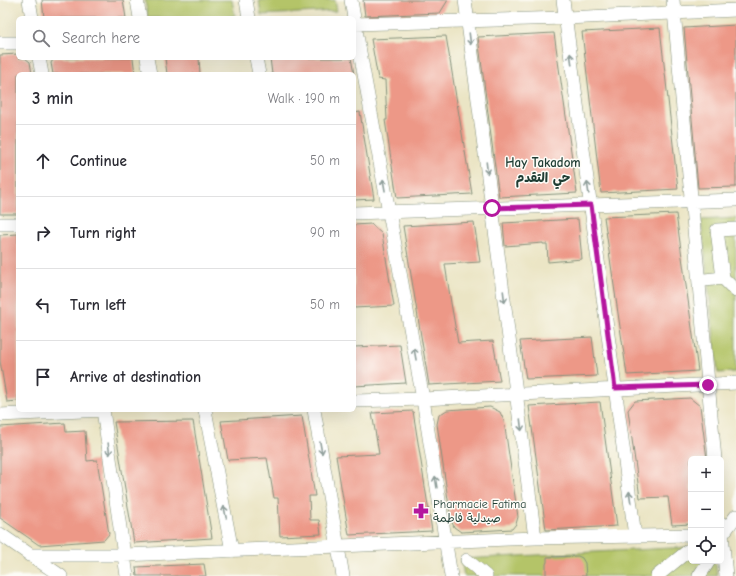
<!DOCTYPE html>
<html lang="en">
<head>
<meta charset="utf-8">
<style>
	body { margin:0; font-family:"Comic Neue","Playpen Sans Arabic",sans-serif; background:#f7f7f7; color:#2b2b33 }
	.controls { position:absolute; right:12px; bottom:12px; display:grid; overflow:hidden; border-radius:6px; box-shadow:0 4px 16px #0002 }
	.controls button { width:36px; height:36px; display:grid; place-items:center; padding:0; border:0; border-bottom:1px solid #e1e1e2; background:#fff; color:#2b2b33; font:20px sans-serif }
	.stop { position:absolute; width:12px; height:12px; margin:-9px; border:3px solid #b5179e; border-radius:50%; background:#fff }
	.stop.end { background:#b5179e; border-color:#fff; box-shadow:0 1px 4px #0008 }
	.list { margin:0; padding:0; list-style:none }
	h2 { display:flex; justify-content:space-between; align-items:center; height:52px; margin:0; padding:0 16px; font-size:17px }
	h2 small { font-size:13px; font-weight:400; color:#7c7c81 }
	.list li { display:grid; grid-template-columns:26px 1fr auto; gap:12px; align-items:center; box-sizing:border-box; height:72px; padding:0 16px; border-top:1px solid #e1e1e2 }
	.list b { display:block; font-size:15px; white-space:nowrap }
	.list em { font-size:13px; font-style:normal; color:#7c7c81 }
	.icon { flex:none; width:22px; height:22px; fill:none; stroke:currentColor; stroke-width:2; stroke-linecap:round; stroke-linejoin:round }
	.map { position:relative; flex:none; width:736px; height:576px; overflow:hidden }
	.search { position:absolute; background:#fff; box-shadow:0 4px 16px #0002; left:16px; top:16px; width:340px; height:44px; display:flex; align-items:center; gap:10px; box-sizing:border-box; padding:0 14px; border-radius:6px; color:#7c7c81; font-size:15px }
	.panel { position:absolute; background:#fff; box-shadow:0 4px 16px #0002; left:16px; top:72px; width:340px; height:340px; border-radius:6px }
	.map>svg:first-child { display:block }
</style>
</head>
<body>
<div class="map">
<svg width="736" height="576" viewBox="0 0 736 576">
	<rect width="100%" height="100%" fill="#fdfcf7"/>
	<filter id="ink" filterUnits="userSpaceOnUse"><feTurbulence type="fractalNoise" baseFrequency=".025" numOctaves="2"/><feDisplacementMap in="SourceGraphic" scale="8" xChannelSelector="R" yChannelSelector="G"/><feConvolveMatrix kernelMatrix="1 2 1 2 8 2 1 2 1" color-interpolation-filters="sRGB"/></filter>
	<filter id="wash" filterUnits="userSpaceOnUse"><feTurbulence type="fractalNoise" baseFrequency=".012" numOctaves="4" result="noise"/><feDisplacementMap in="SourceGraphic" scale="16" xChannelSelector="R" yChannelSelector="G"/><feGaussianBlur stdDeviation="0.9" result="paint"/><feColorMatrix in="noise" values="0 0 0 0 0 0 0 0 0 0 0 0 0 0 0 0 0 1.4 0 .05"/><feComposite in="paint" operator="in"/></filter>
	<g filter="url(#wash)">
		<rect width="100%" height="100%" fill="#ebe5c5"/>
		<path fill="#b4c467" stroke="#6a804e" d="M145,0H232L235,16L199,18H148Z
			M259,0H335L337,11L261,15Z
			M736,218V372L718,373L701,220Z
			M691,547V561H712L716,565L717,576H464L461,559Z"/>
		<g id="blocks">
			<path fill="#ed9887" d="M42,0H123L126,18H44Z
				M363,0H448L440,13L365,16Z
				M736,25V187L698,188L684,28Z
				M660,28L678,189L601,193L582,32Z
				M554,33L577,193L499,197L478,37Z
				M446,36L472,194L397,198L385,120H387L385,80L378,79L371,39Z
				M18,54V58H25L30,62L32,74H18V214H0V55Z
				M54,58H133L135,74H53L51,63Z
				M165,58H199L200,74H167Z
				M270,58H351L354,74H272Z
				M360,112L374,199L354,200V113Z
				M676,214L698,371L627,375L604,217Z
				M578,219L582,259L548,262L547,244H543V243L505,246L503,223Z
				M474,222L480,262L445,264L451,303L458,343L493,341L500,381L429,385L403,226Z
				M371,224L382,234L394,306L354,308V225Z
				M18,234V401L7,402L0,361V235Z
				M592,337L597,376L526,379L520,341Z
				M400,345L406,383L354,386V347Z
				M690,398L700,406L707,459H691V524L672,525L668,497L640,498L628,410L635,401Z
				M600,402L617,526L546,530L529,406Z
				M490,407L500,412L504,421L518,517L516,524L512,529L461,532L454,527L451,520L437,424L439,415L447,410Z
				M413,411L432,531L349,535L336,456L379,454L372,413Z
				M302,416L315,496H309L310,520H319L321,534L280,536L278,498H274L267,458L228,460L221,421Z
				M193,421L212,538L134,543L114,422Z
				M65,423L66,432L85,431L87,461L97,460L109,534L104,540L39,545L0,518V427Z
				M578,556L582,558L585,563L586,576H546V564L547,562V557Z
				M204,564L206,576H137L136,567Z"/>
		</g>
	</g>
	<g filter="url(#ink)">
		<use href="#blocks" fill-opacity="0" stroke="#85917c" stroke-width="1"/>
		<g fill="none" stroke-linecap="round" stroke-linejoin="round">
			<g stroke="#85917c" stroke-width="14">
				<path id="minor" d="M29,0L32,18
					M137,0L140,18
					M246,0L249,18
					M351,0L354,18
					M465,0L535,538
					M563,0L635,536
					M673,0L715,459
					M354,19L423,399L451,576
					M354,24L566,18L736,10
					M0,43H18
					M39,58L42,74
					M147,58L150,74
					M256,58L259,74
					M354,213L736,200
					M0,224H18
					M736,229L717,230L723,278L736,291
					M705,280L723,278
					M354,401L423,399L736,383
					M103,410L127,576
					M205,410L232,551
					M314,410L343,576
					M0,415L103,410
					M721,523L726,576
					M0,534L61,576
					M722,535L736,516
					M29,555H124L535,538L691,535
					M467,560L486,576
					M657,576L689,550
					M699,576L709,561"/>
			</g>
			<use href="#minor" stroke="#fff" stroke-width="13"/>
		</g>
		<defs><path id="oneway-shaft" d="M-6 0H5M1.5-3L5.5 0L1.5 3" fill="none" stroke-width="1.6" stroke-linecap="round" stroke-linejoin="round"/></defs>
		<g stroke="#8f9e9a">
			<use href="#oneway-shaft" transform="translate(470 39) rotate(83)"/>
			<use href="#oneway-shaft" transform="translate(571 59) rotate(-98)"/>
			<use href="#oneway-shaft" transform="translate(487 168) rotate(83)"/>
			<use href="#oneway-shaft" transform="translate(384 185) rotate(-100)"/>
			<use href="#oneway-shaft" transform="translate(588 188) rotate(-98)"/>
			<use href="#oneway-shaft" transform="translate(504 297) rotate(83)"/>
			<use href="#oneway-shaft" transform="translate(415 354) rotate(-100)"/>
			<use href="#oneway-shaft" transform="translate(521 425) rotate(83)"/>
			<use href="#oneway-shaft" transform="translate(321 448) rotate(80)"/>
			<use href="#oneway-shaft" transform="translate(109 449) rotate(82)"/>
			<use href="#oneway-shaft" transform="translate(436 482) rotate(-99)"/>
			<use href="#oneway-shaft" transform="translate(630 497) rotate(-98)"/>
			<use href="#oneway-shaft" transform="translate(225 512) rotate(-101)"/>
		</g>
	</g>
	<g fill="none" stroke-linecap="round" stroke-linejoin="round" filter="url(#ink)">
		<path stroke="#b5179e" stroke-width="5" d="M492,208L591,205L615,388L708,385"/>
	</g>
	<defs>
		<g id="pharmacy-bare" transform="scale(1.2)"><path d="M-2-6h4v4h4v4h-4v4h-4v-4h-4v-4h4Z" fill="#b5179e" stroke="#fdfcf7" stroke-width="2.5" paint-order="stroke"/></g>
	</defs>
	<g fill-rule="evenodd">
		<use href="#pharmacy-bare" x="421" y="511"/>
	</g>
	<g text-anchor="middle" dominant-baseline="central" stroke-width="3" stroke-linejoin="round" paint-order="stroke">
		<g font-size="12" fill="#1f3d34" stroke="#fdfcf7" text-anchor="start">
			<text x="433" y="504">Pharmacie Fatima<tspan x="433" dy="14">صيدلية فاطمة</tspan></text>
		</g>
		<g font-size="13" font-weight="bold" fill="#1f3d34" stroke="#fdfcf7">
			<text x="543" y="162">Hay Takadom<tspan x="543" dy="15">حي التقدم</tspan></text>
		</g>
	</g>
</svg>
<div class="controls">
<button>+</button>
<button>−</button>
<button><svg class="icon" aria-label="locate" viewBox="0 0 24 24"><circle cx="12" cy="12" r="6"/><path d="M12 2v4M12 18v4M2 12h4M18 12h4"/></svg></button>
</div>
<div class="stop" style="left:492px;top:208px"></div>
<div class="stop end" style="left:708px;top:385px"></div>
<div class="search"><svg class="icon" aria-label="search" viewBox="0 0 24 24"><circle cx="10" cy="10" r="6"/><path d="M15 15l6 6"/></svg>Search here</div>
<section class="panel">
<h2>3 min<small>Walk · 190 m</small></h2>
<ul class="list">
<li><svg class="icon" aria-label="ahead" viewBox="0 0 24 24"><path d="M12 20V5M6 11l6-6 6 6"/></svg><div><b>Continue</b></div><em>50 m</em></li>
<li><svg class="icon" aria-label="right" viewBox="0 0 24 24"><path d="M7 20v-9h11M14 6l5 5-5 5"/></svg><div><b>Turn right</b></div><em>90 m</em></li>
<li><svg class="icon" aria-label="left" viewBox="0 0 24 24"><path d="M17 20v-9H6M10 6l-5 5 5 5"/></svg><div><b>Turn left</b></div><em>50 m</em></li>
<li><svg class="icon" aria-label="arrive" viewBox="0 0 24 24"><path d="M6 21V4h12l-3 4 3 4H6"/></svg><div><b>Arrive at destination</b></div></li>
</ul>
</section>
</div>
</body>
</html>
